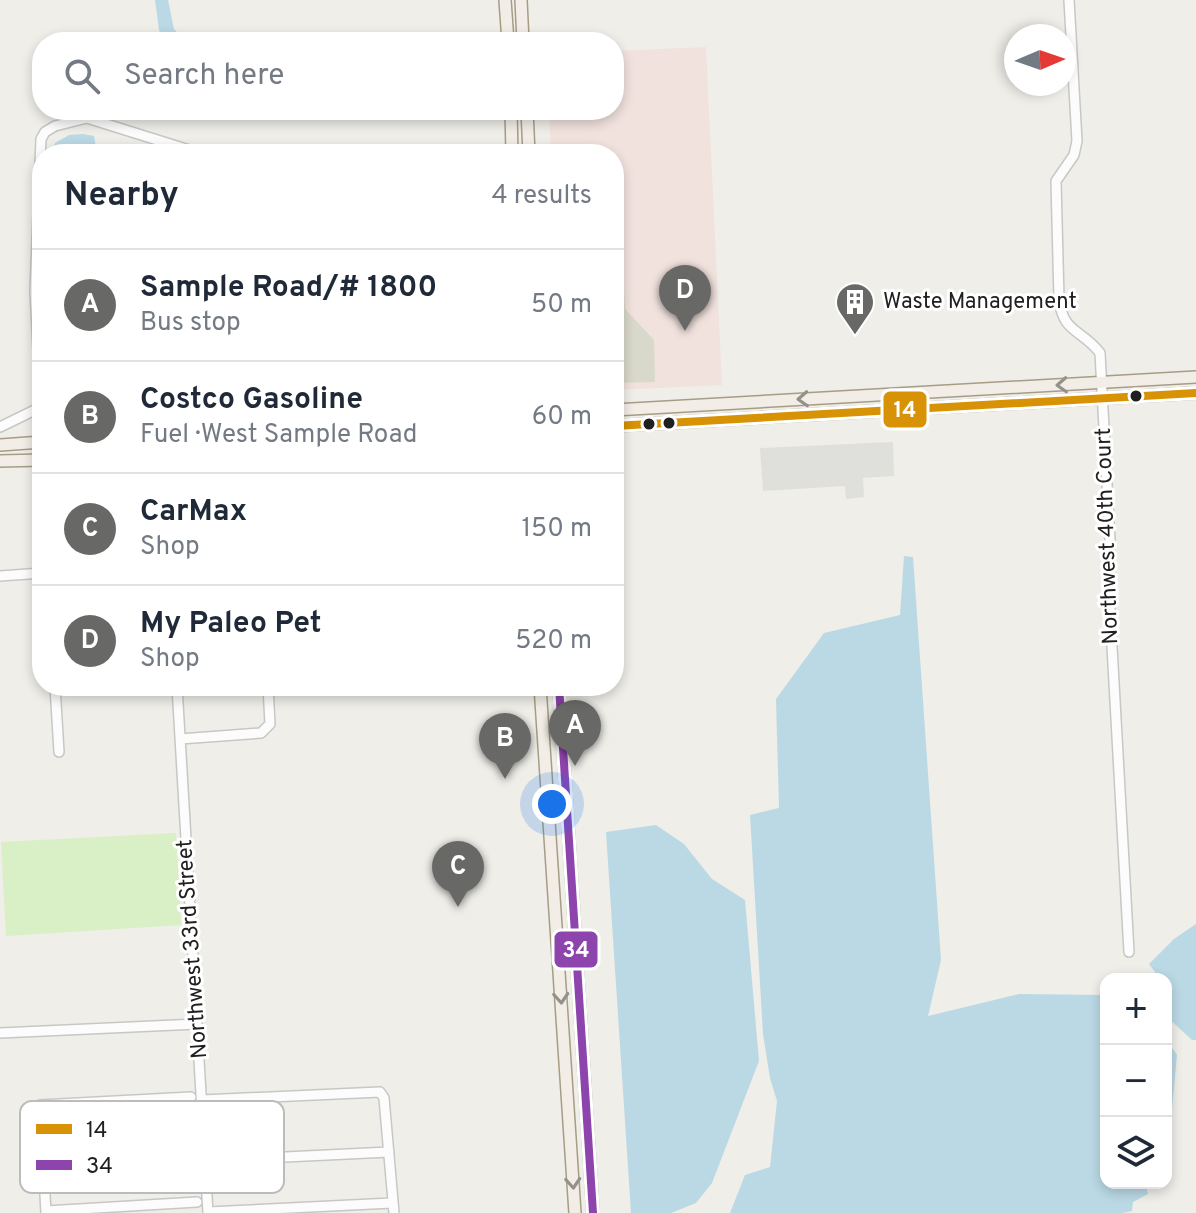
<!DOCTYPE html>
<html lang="en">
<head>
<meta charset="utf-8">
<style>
	body { margin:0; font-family:Overpass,sans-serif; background:#f2f2f3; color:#1f2937 }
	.controls { position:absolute; right:24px; bottom:24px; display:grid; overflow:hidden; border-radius:16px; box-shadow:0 4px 12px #0003 }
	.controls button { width:72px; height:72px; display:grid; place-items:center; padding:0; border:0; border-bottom:2px solid #e0e1e3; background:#fff; color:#1f2937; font:40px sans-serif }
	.compass { position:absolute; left:1004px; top:24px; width:72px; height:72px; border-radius:50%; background:#fff; box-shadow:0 4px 12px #0003; rotate:88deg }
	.you { position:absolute; left:552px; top:804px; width:28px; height:28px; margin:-20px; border:6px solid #fff; border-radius:50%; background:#1a73e8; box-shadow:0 0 0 12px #1a73e833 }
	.badge { display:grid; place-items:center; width:52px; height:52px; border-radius:50%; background:#686866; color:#fff; font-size:26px; font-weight:700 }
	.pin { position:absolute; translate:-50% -66px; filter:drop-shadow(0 2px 4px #0008) }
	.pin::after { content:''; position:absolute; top:42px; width:28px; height:24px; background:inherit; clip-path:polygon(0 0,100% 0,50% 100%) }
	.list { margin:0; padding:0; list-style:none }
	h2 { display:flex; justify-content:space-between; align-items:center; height:104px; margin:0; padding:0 32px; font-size:34px }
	h2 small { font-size:26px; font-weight:400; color:#747a83 }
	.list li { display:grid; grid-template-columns:52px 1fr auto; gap:24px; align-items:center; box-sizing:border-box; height:112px; padding:0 32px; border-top:2px solid #e0e1e3 }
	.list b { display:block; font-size:30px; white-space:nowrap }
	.list p { margin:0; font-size:26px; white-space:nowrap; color:#747a83 }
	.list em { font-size:26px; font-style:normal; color:#747a83 }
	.icon { flex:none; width:44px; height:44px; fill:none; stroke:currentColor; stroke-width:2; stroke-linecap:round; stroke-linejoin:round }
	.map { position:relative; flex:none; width:1196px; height:1213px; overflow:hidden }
	.search { position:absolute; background:#fff; box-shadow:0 4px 12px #0003; left:32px; top:32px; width:592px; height:88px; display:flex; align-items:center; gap:20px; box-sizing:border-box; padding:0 28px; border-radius:32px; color:#747a83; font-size:30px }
	.panel { position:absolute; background:#fff; box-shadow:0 4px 12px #0003; left:32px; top:144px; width:592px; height:552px; border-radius:32px }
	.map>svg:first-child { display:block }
</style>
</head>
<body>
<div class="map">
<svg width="1196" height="1213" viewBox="0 0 1196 1213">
	<rect width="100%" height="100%" fill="#efeee9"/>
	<path fill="#f1e2dd" d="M706,47L722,385L614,390V154H551L549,110H614V51Z"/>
	<path fill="#d8d9ca" d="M614,256L623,272L625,309L654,340L655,382L614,383Z"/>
	<path fill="#d9efc5" d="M176,833L181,925L6,936L1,842Z"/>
	<path fill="#dfdfdc" d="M893,442L894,476L863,478L864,497L846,499L845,486L763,491L760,448Z"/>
	<path fill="#bad9e5" d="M155,0H168L174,29L186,42H164L159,30Z
		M83,134L94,136L97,154H52L55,143L69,135Z
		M904,556L913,557L941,960L928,1016L1019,994L1106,995V1183H1145L1148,1194L1133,1202L1132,1211L1122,1213H730L745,1175L770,1167L777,1101L770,1078L763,1034L750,815L779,808L776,699L824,633L900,615Z
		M656,825L684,844L712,879L745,900L759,1061L712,1183L696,1203L671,1213H631L606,832Z
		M1196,924V1040H1192L1166,1016V979H1153L1155,972L1149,964L1174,939Z
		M1166,1039L1177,1055L1172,1109L1166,1126Z"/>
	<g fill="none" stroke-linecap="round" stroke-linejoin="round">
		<g stroke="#c7c7c5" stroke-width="12">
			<path id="minor" d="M1069,0L1077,141L1074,155L1056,181L1059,299C1063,334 1082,329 1100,353L1110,540V611L1129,952
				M0,427L41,407
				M42,429L35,291L41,139L45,132L55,126L87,118L202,154
				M0,576L42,573
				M55,686L59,752
				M177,686L208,1213
				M180,739L261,733L270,724L268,686
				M0,1033L197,1024
				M202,1100L380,1092L384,1098L394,1213
				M43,1156L204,1148
				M205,1161L389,1152
				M46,1211L197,1202
				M208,1212L392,1203
				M46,1213L40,1105L191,1097"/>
		</g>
		<g stroke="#a69d85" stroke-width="14">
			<path id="major" d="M505,0L508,42
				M521,0L523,42
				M511,110L512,154
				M527,110L529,154
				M614,410L1196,377
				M614,426L1196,393
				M0,445L42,442
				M0,461L42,460
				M540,686L575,1213
				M559,686L593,1213"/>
		</g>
		<use href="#minor" stroke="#fdfcfc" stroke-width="9"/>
		<use href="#major" stroke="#f2ede6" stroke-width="11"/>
		<g stroke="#fff" stroke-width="14">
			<path id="bus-1" d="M614,426L1196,393"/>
		</g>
		<g stroke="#fff" stroke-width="14">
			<path id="bus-2" d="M559,686L593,1213"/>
		</g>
		<use href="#bus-1" stroke="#d79205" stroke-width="8"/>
		<use href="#bus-2" stroke="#8e44ad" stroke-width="8"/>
	</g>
	<defs><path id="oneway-chevron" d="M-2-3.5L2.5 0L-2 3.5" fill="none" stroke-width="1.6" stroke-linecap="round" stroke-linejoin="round" transform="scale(2)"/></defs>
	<g stroke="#94918d">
		<use href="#oneway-chevron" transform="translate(1062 385) rotate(177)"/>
		<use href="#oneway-chevron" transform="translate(803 399) rotate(177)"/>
		<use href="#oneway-chevron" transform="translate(561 998) rotate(86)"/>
		<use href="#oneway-chevron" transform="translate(573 1183) rotate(86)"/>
	</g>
	<defs>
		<g id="building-pin" transform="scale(2)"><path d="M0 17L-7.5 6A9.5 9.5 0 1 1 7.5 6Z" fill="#686866" stroke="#fff"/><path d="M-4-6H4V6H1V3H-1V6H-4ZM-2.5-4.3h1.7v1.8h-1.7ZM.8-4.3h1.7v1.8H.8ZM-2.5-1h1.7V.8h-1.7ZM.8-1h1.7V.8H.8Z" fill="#fff"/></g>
	</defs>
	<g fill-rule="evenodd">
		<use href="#building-pin" x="855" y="302"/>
	</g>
	<g fill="#202020" stroke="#fff" stroke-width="3">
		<circle cx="1136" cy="396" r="7"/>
		<circle cx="669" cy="423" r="7"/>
		<circle cx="649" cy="424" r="7"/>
	</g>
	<g text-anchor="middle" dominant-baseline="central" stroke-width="6" stroke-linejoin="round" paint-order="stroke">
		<g font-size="22" fill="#202020" stroke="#fff" text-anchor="start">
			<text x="883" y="302">Waste Management</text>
		</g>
		<g font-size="22" fill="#202020" stroke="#fff">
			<text transform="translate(1108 536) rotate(-92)">Northwest 40th Court</text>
			<text transform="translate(193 949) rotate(-94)">Northwest 33rd Street</text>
		</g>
	</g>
	<rect x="20" y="1101" width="264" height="92" rx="12" fill="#fff" stroke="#bcbcbc" stroke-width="2"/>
	<rect x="36" y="1124" width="36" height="10" fill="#d79205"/>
	<rect x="36" y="1160" width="36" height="10" fill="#8e44ad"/>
	<g font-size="22" fill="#202020">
		<text x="86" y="1137">14</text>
		<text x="86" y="1173">34</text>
	</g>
	<g stroke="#fff" stroke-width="3">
		<rect x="882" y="390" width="46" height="39" rx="8" fill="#d79205"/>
		<rect x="553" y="930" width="46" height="39" rx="8" fill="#8e44ad"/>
	</g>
	<g font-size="22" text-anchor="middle" font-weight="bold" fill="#fff">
		<text x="905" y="417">14</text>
		<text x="576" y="957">34</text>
	</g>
</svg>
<div class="controls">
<button>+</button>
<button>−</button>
<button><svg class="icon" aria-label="layers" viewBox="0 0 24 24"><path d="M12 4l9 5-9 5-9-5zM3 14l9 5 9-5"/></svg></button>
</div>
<svg class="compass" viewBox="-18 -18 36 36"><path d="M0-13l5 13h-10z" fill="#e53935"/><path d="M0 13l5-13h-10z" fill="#747a83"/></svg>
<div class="you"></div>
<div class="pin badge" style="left:575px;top:766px">A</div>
<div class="pin badge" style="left:505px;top:779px">B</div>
<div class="pin badge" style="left:458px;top:907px">C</div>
<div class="pin badge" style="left:685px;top:331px">D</div>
<div class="search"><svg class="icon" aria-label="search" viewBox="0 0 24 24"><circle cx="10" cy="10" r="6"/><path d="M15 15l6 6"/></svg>Search here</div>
<section class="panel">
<h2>Nearby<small>4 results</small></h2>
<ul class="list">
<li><span class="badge">A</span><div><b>Sample Road/# 1800</b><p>Bus stop</p></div><em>50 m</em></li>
<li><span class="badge">B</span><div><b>Costco Gasoline</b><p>Fuel · West Sample Road</p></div><em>60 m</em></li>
<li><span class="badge">C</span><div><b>CarMax</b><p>Shop</p></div><em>150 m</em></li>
<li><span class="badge">D</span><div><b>My Paleo Pet</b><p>Shop</p></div><em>520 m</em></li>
</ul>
</section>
</div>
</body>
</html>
